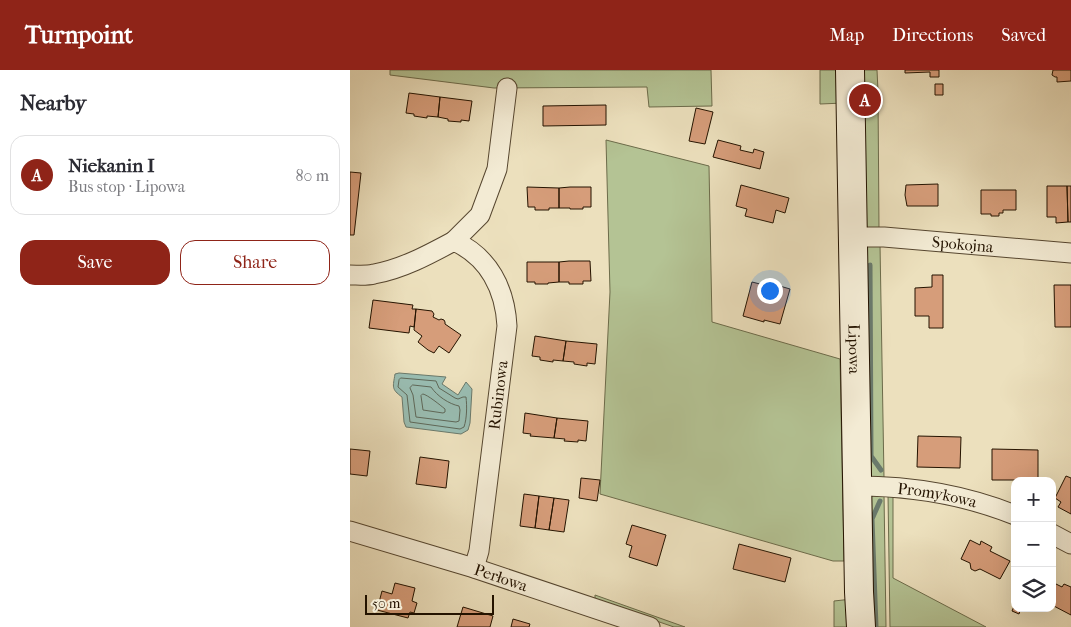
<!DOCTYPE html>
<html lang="en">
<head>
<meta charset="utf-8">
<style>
	body { margin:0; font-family:"IM FELL French Canon",serif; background:#f2f2f3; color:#2b2b33 }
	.controls { position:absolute; right:15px; bottom:15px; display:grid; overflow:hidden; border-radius:10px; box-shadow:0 5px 20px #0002 }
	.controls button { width:45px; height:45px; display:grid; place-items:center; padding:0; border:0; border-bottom:1px solid #e1e1e2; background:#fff; color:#2b2b33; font:25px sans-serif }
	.scale { position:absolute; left:15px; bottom:12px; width:129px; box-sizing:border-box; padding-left:5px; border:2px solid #241300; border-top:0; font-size:14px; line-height:18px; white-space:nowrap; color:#241300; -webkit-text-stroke:4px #f3ebd4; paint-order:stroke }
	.you { position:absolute; left:419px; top:220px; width:18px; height:18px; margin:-12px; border:4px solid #fff; border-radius:50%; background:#1a73e8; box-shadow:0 0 0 8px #1a73e833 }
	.badge { display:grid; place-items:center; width:32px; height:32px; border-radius:50%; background:#8f2418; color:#fff; font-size:16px; font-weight:700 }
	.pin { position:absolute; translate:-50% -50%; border:2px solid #fff; box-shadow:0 1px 5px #0006 }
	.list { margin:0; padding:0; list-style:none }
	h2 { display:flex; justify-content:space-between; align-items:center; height:65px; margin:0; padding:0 20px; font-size:21px }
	h2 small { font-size:16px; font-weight:400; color:#7c7c81 }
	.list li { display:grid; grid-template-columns:32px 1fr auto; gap:15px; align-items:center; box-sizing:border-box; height:80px; margin:0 10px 10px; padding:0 10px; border:1px solid #e1e1e2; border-radius:15px }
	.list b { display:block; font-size:19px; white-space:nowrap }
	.list p { margin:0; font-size:16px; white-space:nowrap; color:#7c7c81 }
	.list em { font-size:16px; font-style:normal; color:#7c7c81 }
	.actions { display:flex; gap:10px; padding:15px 20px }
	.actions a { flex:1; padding:11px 0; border:1px solid #8f2418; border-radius:15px; text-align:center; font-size:18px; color:#8f2418 }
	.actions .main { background:#8f2418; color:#fff }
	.icon { flex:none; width:28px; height:28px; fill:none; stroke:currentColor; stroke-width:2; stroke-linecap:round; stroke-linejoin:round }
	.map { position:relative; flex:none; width:721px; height:557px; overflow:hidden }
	header { display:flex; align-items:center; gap:30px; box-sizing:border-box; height:70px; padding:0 25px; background:#8f2418; color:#fff }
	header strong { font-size:24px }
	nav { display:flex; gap:28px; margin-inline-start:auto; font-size:18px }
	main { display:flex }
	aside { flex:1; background:#fff }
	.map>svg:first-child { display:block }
</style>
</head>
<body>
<header>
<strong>Turnpoint</strong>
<nav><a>Map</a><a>Directions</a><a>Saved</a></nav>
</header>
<main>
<aside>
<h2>Nearby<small></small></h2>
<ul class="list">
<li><span class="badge">A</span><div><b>Niekanin I</b><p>Bus stop · Lipowa</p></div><em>80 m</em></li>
</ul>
<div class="actions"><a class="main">Save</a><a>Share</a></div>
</aside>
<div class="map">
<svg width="721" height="557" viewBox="0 0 721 557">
	<rect width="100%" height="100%" fill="#ece0bd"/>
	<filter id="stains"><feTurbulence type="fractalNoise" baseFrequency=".004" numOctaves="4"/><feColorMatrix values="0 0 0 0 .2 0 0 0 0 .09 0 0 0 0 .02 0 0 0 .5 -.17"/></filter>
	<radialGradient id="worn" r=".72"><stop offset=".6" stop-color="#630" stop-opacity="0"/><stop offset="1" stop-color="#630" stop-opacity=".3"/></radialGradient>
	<path fill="#b4c394" stroke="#6c6b4a" d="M40,0H361L362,36L299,37L297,17L144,18L40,5Z
		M470,0H493L494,33L470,34Z
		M507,0H527L528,21H516V19H508Z
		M516,25H528L529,159H517L510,156L508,38H517Z
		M256,70L359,96L362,252L490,289L494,491H483L250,424L260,222Z
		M517,174H530L534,408H521Z
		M521,424H534L536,557H518Z
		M538,424H543V508L636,557H540Z
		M245,525L335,557H324L245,530Z
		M502,529L503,557H484V531Z"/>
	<path fill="#99bdb2" stroke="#6a796b" d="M49,303L96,307L92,314L108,325L116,312L122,319L120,353L118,360L111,364L56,357L54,352L52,327C41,319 43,317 45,304Z"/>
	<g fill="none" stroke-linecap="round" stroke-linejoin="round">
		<path stroke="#5e6859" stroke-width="1" d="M51,308L86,311L89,318L105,328L108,329L113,327H116C117,336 117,348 114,357L110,359L60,352L57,325L48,317L49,310Z
			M63,315L81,317C87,326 99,334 109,336L110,340L109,351L106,352L66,347L63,325L60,318Z
			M73,324C78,325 90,335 95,339V342L93,343L73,340L71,326Z"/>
		<path stroke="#6a796b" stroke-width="5" d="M520,195L521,386L531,400
			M526,557L522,449L530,431"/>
	</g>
	<path fill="#d69d7a" stroke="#241300" d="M555,0H589V7H580V2L555,3Z
		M703,0H721V11L707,12V7H705L702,5Z
		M585,14H593V25H585Z
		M59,23L90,27L88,47L77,46V48L64,46V44L56,43Z
		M90,27L122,31L119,51L111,50V52L98,51V49L88,47Z
		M256,35V55L193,56V36Z
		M346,38L363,42L355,74L339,71Z
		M368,70L391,76L390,80L403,83L404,79L414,82L410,99L363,87Z
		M0,102L11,103L4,165H0Z
		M588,114V136H557L555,125L556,115Z
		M391,115L439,128L435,143L426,140L423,153L395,146L397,139L386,136Z
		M697,116H717L718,152L706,153V147H697Z
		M717,116H721V152H718Z
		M177,117L209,118V138H199V140H185V137H178Z
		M220,117H241V137H233V139H220V138H209V118Z
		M631,120H666V140H653V143H649V146H641V144H631Z
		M219,191H240L241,211H233V214H219V212H209V192Z
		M177,192H209V212L198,213V214H185V212H177Z
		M582,205H593V258H579V246H565V218L582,217Z
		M402,212L422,217L423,214L440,219L430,254L414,250V252L393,246Z
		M704,215H721V257H705Z
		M23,230L63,235L62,239H66L64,257L60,256L59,263L19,258Z
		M66,239L82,241L84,244L83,247L89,250L91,249L94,250L95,252V254L111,265L99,283L89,276L84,283L78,280L68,272L72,266L64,260Z
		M185,266L216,271L213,291L203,290V292L190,290V287L182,286Z
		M216,271L247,274L245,294L237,293V296L224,294V292L213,291Z
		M175,343L207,348L204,368L180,366L181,364L173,363Z
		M207,348L238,351L236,371L228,370V372L214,371L215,369L204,368Z
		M568,366L611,367L610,398L567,397Z
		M0,379L20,381L17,406L0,404Z
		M642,379L688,380V410H642Z
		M70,387L99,391L96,418L66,414Z
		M716,406L721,408V444L708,437L711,432L705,428Z
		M231,408L250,410L247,431L229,428Z
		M174,424L189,426L185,458L170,456Z
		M189,426L204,428L199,460L185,458Z
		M204,428L219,430L214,462L199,460Z
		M282,455L316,465L307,496L279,487L282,476L276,474Z
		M620,470L630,475L631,471L642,477L640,481L660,491L650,509L630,499L625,501L621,499L620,493L611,489Z
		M389,474L441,488L435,512L383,499Z
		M702,512L712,517L714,514L721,517V545L702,535L704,532L702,531Z
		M45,513L65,518L62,531L67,533L64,543L60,542L58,548L27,540L32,521L42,524Z
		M665,534V538H671L669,544L662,541Z
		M113,537L143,546L140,557H107Z
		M163,549L180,554L179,557H161Z"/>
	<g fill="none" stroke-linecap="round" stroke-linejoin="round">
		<g stroke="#56462f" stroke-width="21">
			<g id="street">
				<path id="s1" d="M503,167H534L721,183"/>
				<path d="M104,171L130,145L147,99L157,18"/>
				<path d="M0,205C8,205 16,206 24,204C52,199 78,185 104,171C139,187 155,219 157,256L129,481L124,498"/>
				<path id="s2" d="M507,416C561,416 615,425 665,445"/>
				<path id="s3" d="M0,461L124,498L300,557"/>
				<path d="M702,464L721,474"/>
			</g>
		</g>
		<g stroke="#241300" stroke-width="30">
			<g id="secondary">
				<path id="s4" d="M500,0L509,522L511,557"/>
			</g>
		</g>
		<use href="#street" stroke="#f3ebd4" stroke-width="19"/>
		<use href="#secondary" stroke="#f3ebd4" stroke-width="28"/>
	</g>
	<g text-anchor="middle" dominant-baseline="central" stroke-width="4.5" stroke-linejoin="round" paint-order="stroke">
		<g font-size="16" fill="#241300" stroke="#f3ebd4">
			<text stroke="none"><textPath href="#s1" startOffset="110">Spokojna</textPath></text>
			<text stroke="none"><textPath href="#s4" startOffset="279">Lipowa</textPath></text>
			<text transform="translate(148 325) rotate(-83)">Rubinowa</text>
			<text stroke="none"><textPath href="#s2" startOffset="81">Promykowa</textPath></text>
			<text stroke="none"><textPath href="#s3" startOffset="158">Perłowa</textPath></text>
		</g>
	</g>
	<rect width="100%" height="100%" filter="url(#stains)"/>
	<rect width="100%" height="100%" fill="url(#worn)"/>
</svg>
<div class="controls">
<button>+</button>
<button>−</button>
<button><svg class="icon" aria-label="layers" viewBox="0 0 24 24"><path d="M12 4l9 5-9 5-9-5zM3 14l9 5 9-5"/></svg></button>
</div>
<div class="scale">50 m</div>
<div class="you"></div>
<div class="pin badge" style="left:515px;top:30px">A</div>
</div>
</main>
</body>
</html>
